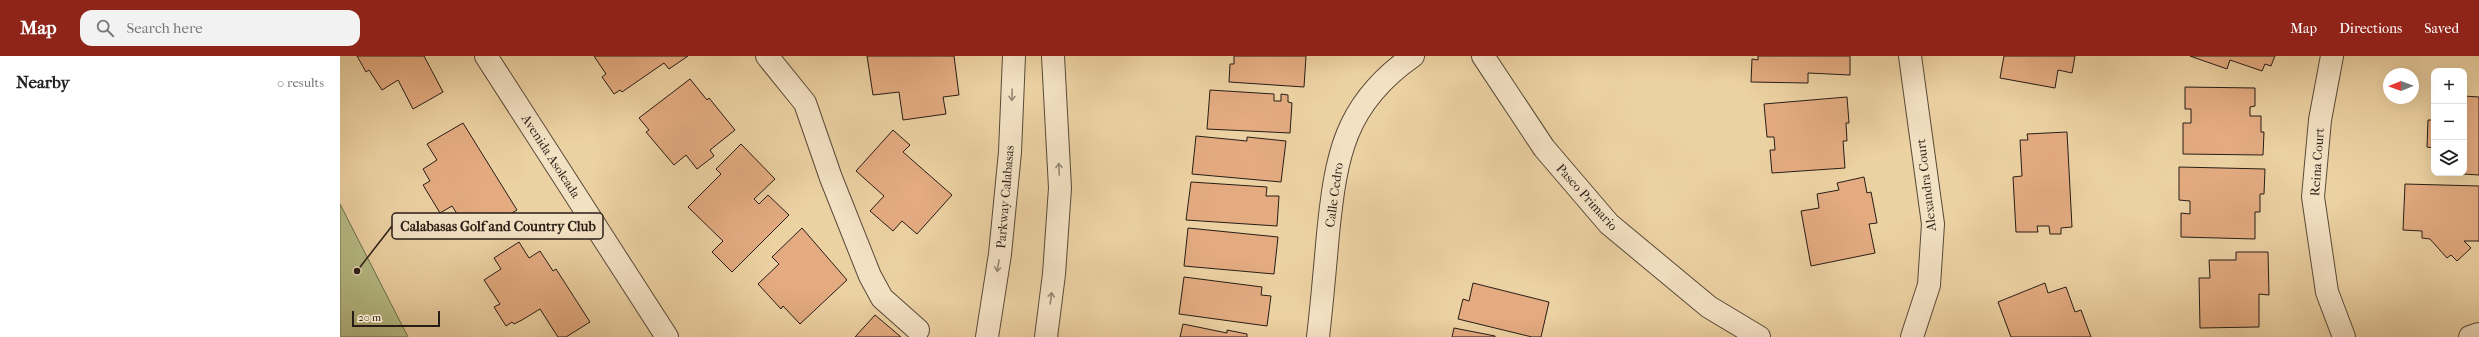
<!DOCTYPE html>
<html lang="en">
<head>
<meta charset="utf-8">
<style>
	body { margin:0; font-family:"IM FELL French Canon",serif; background:#f2f2f2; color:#222 }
	.controls { position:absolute; right:12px; top:12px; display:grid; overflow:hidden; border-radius:8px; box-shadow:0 4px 16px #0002 }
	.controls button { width:36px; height:36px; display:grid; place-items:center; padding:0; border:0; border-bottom:1px solid #e0e0e0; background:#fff; color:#222; font:20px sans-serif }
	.compass { position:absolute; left:2043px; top:12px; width:36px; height:36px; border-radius:50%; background:#fff; box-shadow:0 4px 16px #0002; rotate:269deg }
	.scale { position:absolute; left:12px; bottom:10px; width:88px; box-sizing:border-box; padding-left:4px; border:2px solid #271d16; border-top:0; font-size:11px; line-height:14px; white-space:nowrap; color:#271d16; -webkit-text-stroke:3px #f3e1c3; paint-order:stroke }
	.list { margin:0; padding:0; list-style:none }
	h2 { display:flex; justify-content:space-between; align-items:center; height:52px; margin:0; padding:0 16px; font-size:17px }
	h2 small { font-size:13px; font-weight:400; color:#767676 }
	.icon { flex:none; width:22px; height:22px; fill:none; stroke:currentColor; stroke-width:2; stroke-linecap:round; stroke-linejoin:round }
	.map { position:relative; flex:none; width:2139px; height:281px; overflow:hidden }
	header { display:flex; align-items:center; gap:24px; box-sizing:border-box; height:56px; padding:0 20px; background:#8f2418; color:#fff }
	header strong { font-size:19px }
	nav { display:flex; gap:22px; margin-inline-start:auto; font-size:14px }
	.search { width:280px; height:36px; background:#f2f2f2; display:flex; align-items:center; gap:10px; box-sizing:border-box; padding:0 14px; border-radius:12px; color:#767676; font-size:15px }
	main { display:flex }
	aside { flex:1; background:#fff }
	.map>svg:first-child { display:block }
</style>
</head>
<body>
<header>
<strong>Map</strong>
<div class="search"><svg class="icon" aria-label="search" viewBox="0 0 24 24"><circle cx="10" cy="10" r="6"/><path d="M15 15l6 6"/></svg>Search here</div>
<nav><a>Map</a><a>Directions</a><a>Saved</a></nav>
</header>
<main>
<aside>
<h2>Nearby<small>0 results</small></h2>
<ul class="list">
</ul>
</aside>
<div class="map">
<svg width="2139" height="281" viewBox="0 0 2139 281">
	<rect width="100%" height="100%" fill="#ecd1a2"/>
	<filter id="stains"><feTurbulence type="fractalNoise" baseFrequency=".005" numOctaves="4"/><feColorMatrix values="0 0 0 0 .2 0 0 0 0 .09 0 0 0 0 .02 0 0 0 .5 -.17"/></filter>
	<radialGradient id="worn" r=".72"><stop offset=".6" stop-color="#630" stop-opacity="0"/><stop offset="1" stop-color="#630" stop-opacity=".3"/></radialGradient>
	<path fill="#b6bc86" stroke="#6e6c4e" d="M0,148L68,281H0Z"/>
	<path fill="#e4ab81" stroke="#271d16" d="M17,0H84L103,36L73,53L58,24L42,34L29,14L26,16Z
		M254,0H348L329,13L324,7L282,36L280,34L274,38L262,21L266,18Z
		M527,0H614L619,39L603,41L606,58L563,64L559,36L533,39Z
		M894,0H966L964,31L889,26L890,8H894Z
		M1418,0H1510V19L1468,17V27L1411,26L1412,3L1418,4Z
		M1664,0H1735L1732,17L1718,14L1715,32L1660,22Z
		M1850,0H1935L1931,10L1925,8L1922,15L1890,4L1887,13Z
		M350,23L367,44L369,42L395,74L370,94L374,100L357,113L346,99L334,109L306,76L309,74L299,62Z
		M1845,31L1915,32V50L1910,51V60H1921V76H1924L1923,99L1843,98V67H1851V53H1845Z
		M870,34L934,38V45H941V38L948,39V46L952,47L950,77L867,73Z
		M2093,38L2094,39V92L2087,91L2088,64H2092Z
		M2124,40L2139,41V119L2123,118Z
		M1507,41L1509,67H1506L1507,85H1503L1505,112L1432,117L1430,94H1435L1434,81H1427L1424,48Z
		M123,67L177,154L150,170L148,167L130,178L112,150L100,157L83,129L90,125L83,113L97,104L87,88Z
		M553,74L570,89L563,96L612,139L577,178L562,165L553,175L530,155L544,140L516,115Z
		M1727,76L1732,171L1721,172V178H1710L1709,170H1697L1698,176H1676L1673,121L1682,120L1680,84H1688L1687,78Z
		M856,80L907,85V81L946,85L941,126L852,118Z
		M401,88L435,123L414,143L419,148L428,139L449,159L392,216L372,196L383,185L348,151L381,118L376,113Z
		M1839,111L1925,113L1924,138H1920V156H1915V183L1841,181V157L1850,158V145L1839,144Z
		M1524,121L1527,137L1531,136L1537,167L1529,168L1535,197L1471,210L1461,155L1479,152L1477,138L1499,134L1497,127Z
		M851,126L927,131L926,140H939L937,170L846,164Z
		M2065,128L2139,130V185H2124L2131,192L2117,205L2111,199L2107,202L2090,183L2082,182V175L2063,174Z
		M462,172L507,224L460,268L443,250L441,253L418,228L439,208L432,201Z
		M848,172L938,181L934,218L844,210Z
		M179,186L189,202L200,195L213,215L216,213L250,266L226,281H218L200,253L182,264L174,268L172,266L166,270L154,251L160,248L144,224L161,213L154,202Z
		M1896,196H1928L1929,239L1919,238V271L1860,272L1859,222H1870L1869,204H1896Z
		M844,221L922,231L921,239L931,240L927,270L839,258Z
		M1133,227L1209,246L1201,281H1192L1118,263L1123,243L1129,245Z
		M1705,227L1708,237L1726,231L1735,256L1741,254L1751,281H1671L1658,246Z
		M535,259L561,281H515Z
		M843,268L887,277V274L907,278V281H840Z
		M1114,272L1155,280V281H1112Z"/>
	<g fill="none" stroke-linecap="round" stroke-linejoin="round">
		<g stroke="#584a39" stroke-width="24">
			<path id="minor" d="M146,0L327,281
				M427,0L465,47L491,122L530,220L542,242L578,274
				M1143,0L1204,92L1269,168L1369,251L1419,281
				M1570,0L1593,168L1589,229L1572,281
				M1992,0L1980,64L1973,141L1987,236L2004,281
				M647,281L660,198L670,96L674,0
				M706,281L714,218L720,132L713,0
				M978,281C982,247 985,212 988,178C996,100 1004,48 1073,0
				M2130,281L2139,278"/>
		</g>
		<use href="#minor" stroke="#f3e1c3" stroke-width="22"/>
	</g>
	<defs><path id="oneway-shaft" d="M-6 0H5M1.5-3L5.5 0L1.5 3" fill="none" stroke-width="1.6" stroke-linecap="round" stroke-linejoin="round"/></defs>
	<g stroke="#978975">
		<use href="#oneway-shaft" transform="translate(672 39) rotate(92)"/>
		<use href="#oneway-shaft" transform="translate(719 113) rotate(-93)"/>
		<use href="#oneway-shaft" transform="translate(658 210) rotate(100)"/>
		<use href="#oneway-shaft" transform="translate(711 242) rotate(-82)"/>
	</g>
	<g text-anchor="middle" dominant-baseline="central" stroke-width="3" stroke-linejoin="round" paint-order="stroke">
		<g font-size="13" fill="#271d16" stroke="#f3e1c3">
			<text transform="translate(211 100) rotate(57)">Avenida Asoleada</text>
			<text transform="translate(1977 106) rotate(-86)">Reina Court</text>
			<text transform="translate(1586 129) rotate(-97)">Alexandra Court</text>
			<text transform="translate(994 139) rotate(-82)">Calle Cedro</text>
			<text transform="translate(665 141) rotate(-85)">Parkway Calabasas</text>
			<text transform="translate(1247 141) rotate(48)">Paseo Primario</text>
		</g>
	</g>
	<path fill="none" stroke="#271d16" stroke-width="1.5" d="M17 215L52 170"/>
	<circle fill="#271d16" stroke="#f3e1c3" stroke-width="1.5" cx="17" cy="215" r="4"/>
	<rect fill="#f3e1c3" stroke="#271d16" stroke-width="1.5" x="52" y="157" width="211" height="26" rx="4"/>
	<g font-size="14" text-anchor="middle" font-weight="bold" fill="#271d16">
		<text x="158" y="175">Calabasas Golf and Country Club</text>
	</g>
	<rect width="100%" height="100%" filter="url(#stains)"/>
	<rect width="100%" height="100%" fill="url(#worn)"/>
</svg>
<div class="controls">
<button>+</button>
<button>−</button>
<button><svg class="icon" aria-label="layers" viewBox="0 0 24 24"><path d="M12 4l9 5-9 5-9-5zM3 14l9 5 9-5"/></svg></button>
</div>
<svg class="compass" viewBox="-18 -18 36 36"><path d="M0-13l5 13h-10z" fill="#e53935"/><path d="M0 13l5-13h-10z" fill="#767676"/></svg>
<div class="scale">20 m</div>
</div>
</main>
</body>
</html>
